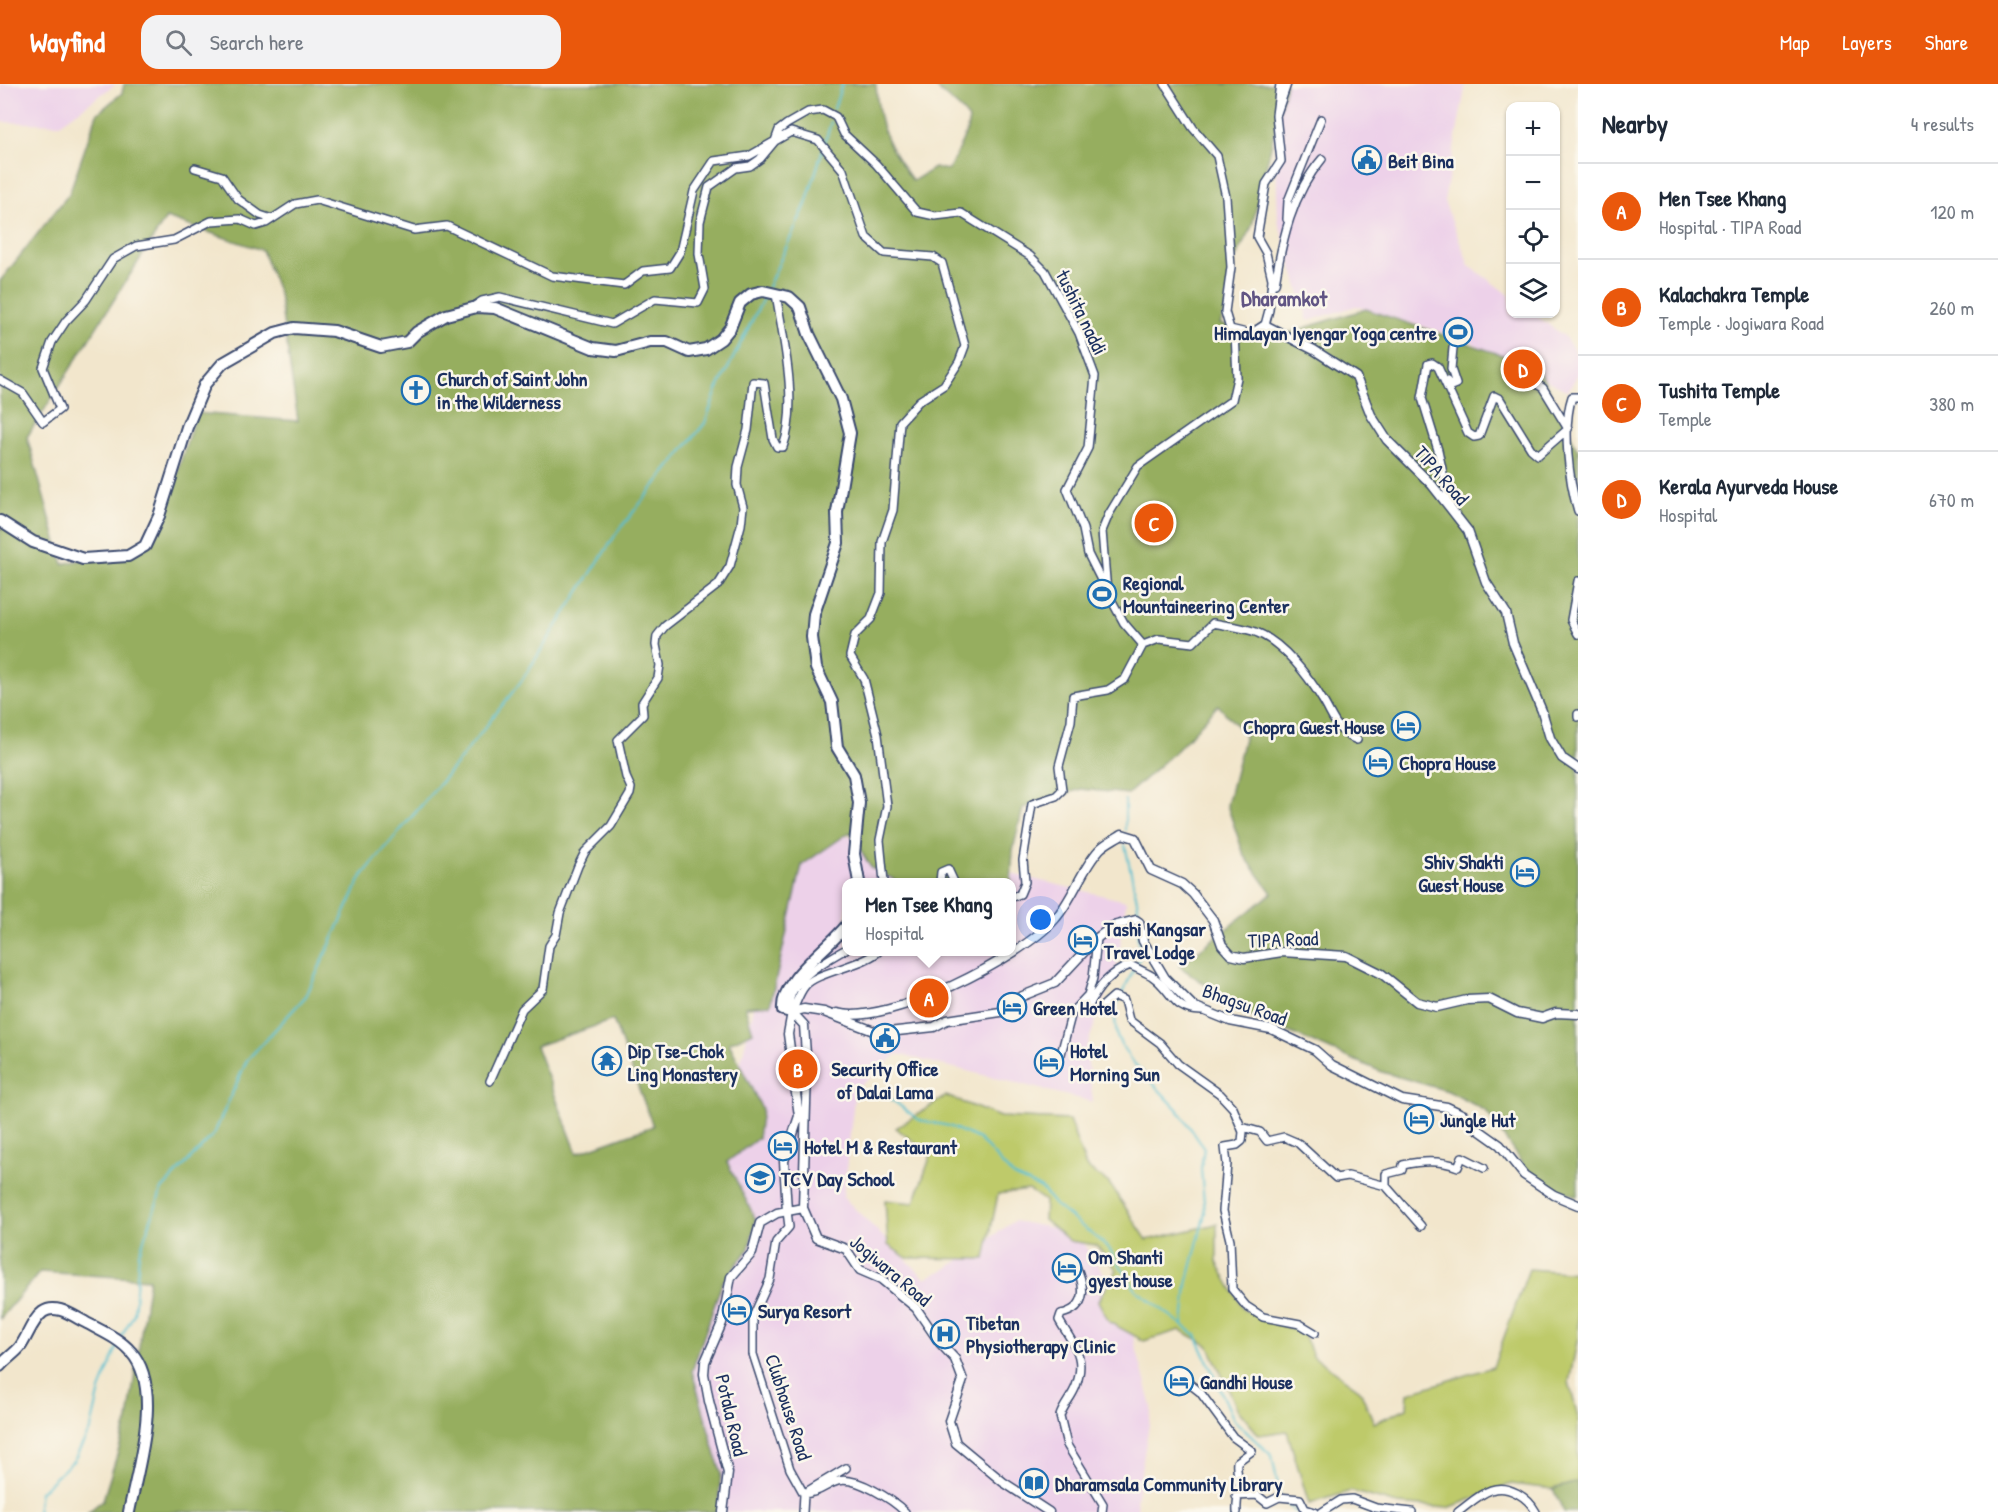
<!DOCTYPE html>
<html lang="en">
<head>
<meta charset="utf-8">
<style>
	body { margin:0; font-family:"Patrick Hand",sans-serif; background:#f2f2f3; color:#1f2937 }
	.controls { position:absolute; right:18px; top:18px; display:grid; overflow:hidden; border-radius:12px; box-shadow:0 2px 4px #0004 }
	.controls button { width:54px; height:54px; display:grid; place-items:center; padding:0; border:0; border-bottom:2px solid #e0e1e3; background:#fff; color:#1f2937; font:30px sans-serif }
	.you { position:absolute; left:1041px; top:836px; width:21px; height:21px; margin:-15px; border:4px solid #fff; border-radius:50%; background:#1a73e8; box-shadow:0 0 0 9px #1a73e833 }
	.badge { display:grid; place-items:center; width:39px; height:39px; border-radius:50%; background:#ea580c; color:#fff; font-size:20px; font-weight:700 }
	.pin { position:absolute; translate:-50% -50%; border:3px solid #fff; box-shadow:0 2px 6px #0006 }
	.popup { position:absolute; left:842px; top:794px; width:174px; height:78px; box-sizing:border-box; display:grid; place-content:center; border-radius:12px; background:#fff; filter:drop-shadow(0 2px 4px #0005); font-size:20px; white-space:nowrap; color:#747a83 }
	.popup b { font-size:22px; color:#1f2937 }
	.popup::after { content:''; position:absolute; left:50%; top:100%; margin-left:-12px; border:12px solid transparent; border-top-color:#fff }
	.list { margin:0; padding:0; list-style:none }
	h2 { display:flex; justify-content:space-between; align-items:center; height:78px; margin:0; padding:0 24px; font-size:26px }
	h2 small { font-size:20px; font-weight:400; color:#747a83 }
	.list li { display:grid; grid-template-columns:39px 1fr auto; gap:18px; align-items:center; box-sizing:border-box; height:96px; padding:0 24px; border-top:2px solid #e0e1e3 }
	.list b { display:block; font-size:22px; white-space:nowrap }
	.list p { margin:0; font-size:20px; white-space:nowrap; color:#747a83 }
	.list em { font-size:20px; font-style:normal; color:#747a83 }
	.icon { flex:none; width:33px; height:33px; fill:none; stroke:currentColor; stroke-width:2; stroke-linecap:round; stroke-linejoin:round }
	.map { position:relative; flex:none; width:1578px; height:1428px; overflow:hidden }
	header { display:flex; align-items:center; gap:36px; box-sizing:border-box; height:84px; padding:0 30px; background:#ea580c; color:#fff }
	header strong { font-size:28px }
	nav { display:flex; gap:33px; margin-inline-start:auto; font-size:21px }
	.search { width:420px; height:54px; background:#f2f2f3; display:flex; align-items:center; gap:15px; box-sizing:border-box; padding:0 21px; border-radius:18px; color:#747a83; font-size:22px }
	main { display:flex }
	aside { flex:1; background:#fff }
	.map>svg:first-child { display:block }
</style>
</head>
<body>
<header>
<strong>Wayfind</strong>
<div class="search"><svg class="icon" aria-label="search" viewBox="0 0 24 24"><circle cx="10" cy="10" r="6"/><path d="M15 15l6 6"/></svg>Search here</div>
<nav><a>Map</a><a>Layers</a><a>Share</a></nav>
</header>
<main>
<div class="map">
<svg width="1578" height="1428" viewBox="0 0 1578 1428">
	<rect width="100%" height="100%" fill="#fbf7ec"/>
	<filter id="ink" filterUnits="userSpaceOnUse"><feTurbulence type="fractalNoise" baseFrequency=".0167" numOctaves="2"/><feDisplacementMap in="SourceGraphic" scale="12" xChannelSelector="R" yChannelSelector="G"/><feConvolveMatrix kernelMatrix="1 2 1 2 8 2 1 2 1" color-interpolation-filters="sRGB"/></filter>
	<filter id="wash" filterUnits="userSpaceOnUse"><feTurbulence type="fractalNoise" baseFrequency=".008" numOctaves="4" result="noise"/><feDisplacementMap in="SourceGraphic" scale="24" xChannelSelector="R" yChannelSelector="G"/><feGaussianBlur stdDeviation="1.35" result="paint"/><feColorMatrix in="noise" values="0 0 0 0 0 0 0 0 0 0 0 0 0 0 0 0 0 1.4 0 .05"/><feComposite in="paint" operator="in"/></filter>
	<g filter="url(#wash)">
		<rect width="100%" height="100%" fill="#f2e6cc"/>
		<path fill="#edd1e9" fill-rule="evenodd" d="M0,0H116L60,40L0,38Z
			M1285,0H1466L1444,117L1469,181L1510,212V230H1534L1564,252L1578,272V290L1568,307L1467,256L1356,222L1308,237L1278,136L1275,39Z
			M799,740L1126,817L1118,878L1086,964L1093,1018L898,970L855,1006L843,1113L925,1194L948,1184L1014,1137L1075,1148L1124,1218L1152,1323L1136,1417L1139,1428H666L682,1218ZM846,798H1012V868H846Z"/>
		<path fill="#beca6b" stroke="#6c7c64" stroke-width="1.5" d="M946,1012L1000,1033L1069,1036L1086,1083L1109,1099L1147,1156L1217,1140V1178L1244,1226L1304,1250L1313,1272L1360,1306L1374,1339L1407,1324L1408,1309L1493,1283L1529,1185L1578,1189V1253L1569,1298L1578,1334V1398L1553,1405L1511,1400L1448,1424L1397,1420L1351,1407L1309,1420L1287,1347L1259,1351L1238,1326L1208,1261L1180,1246L1144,1257L1109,1238L1098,1217L1117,1186L1096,1161L1070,1157L1044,1136L1045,1117L1029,1106L998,1110L985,1175L907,1174L888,1161L885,1116L914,1119L931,1071L896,1044Z"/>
		<path fill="#96ae5f" stroke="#586e5e" stroke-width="1.5" fill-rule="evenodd" d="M124,0H876C878,44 887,62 913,97L934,84L949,86L967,46L969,35C959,20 944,14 933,0H1286L1252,142L1232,181L1225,228L1220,240L1268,255L1366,225L1538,283L1578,367V1112L1549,1102L1525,1084L1486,1027L1448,1007L1382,988L1249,931L1179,882L1272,809L1244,771L1227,721L1245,651L1218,621L1179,664L1128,710L1081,705L1023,724L1013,766L1011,798H899L871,784L850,748L802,781L770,921L745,923L753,948L729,959L762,1025L758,1054L727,1078L756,1136L749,1165L722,1199L692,1287L721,1389L718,1428H88L103,1416L128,1336L149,1195L40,1188L0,1235V197L69,110L97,30L122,9ZM166,134L262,166L279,210L298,337L196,329L160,443L136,463L63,480L27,353ZM613,936L653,1042L577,1069L536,962Z
			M1578,1398V1428H1564L1553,1405Z"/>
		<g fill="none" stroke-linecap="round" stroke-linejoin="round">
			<path stroke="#55bfd1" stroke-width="2" d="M834,25L842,0
				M768,203L806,120L831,38
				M1125,716V746
				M1125,761L1138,821L1137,831
				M1137,846L1140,873L1114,926L1117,953L1130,975L1178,1026L1204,1064L1201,1085L1205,1129L1187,1200L1183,1241
				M883,1009L919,1036L949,1042L979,1055L1013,1092L1042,1105L1055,1121L1108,1163L1136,1206L1196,1251L1234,1336L1272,1372L1280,1411
				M121,1253L134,1230L139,1169L162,1105L214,1050L247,976L306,912L362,792L462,673L522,596L618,447L705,339L717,306L765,211
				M1283,1415L1295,1428
				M37,1428L40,1408L74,1376L91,1344L100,1306L118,1261"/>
		</g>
	</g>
	<g filter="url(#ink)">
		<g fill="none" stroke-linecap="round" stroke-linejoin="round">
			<g stroke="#3b4a6e" stroke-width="10">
				<path id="minor" d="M1165,0L1193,44L1217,72L1226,113L1231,183L1225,228L1230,245L1251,250
					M1277,29L1287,0
					M195,84L222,92L238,115L260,131L272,135
					M1287,135L1288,117L1321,35
					M1275,200C1282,156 1292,110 1322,75
					M473,223L482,217L500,213L612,240L655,215L698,219L705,205L699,170L700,138L709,103L736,84L750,82L760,75L775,57L779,46L787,40L808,28L823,26L836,33L844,50L876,80L917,128L935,132L961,129L1030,172L1045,187L1079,249L1095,292L1088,364L1067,405L1083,445L1088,470L1107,508
					M1265,241L1269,226L1272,195L1266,169L1257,153L1266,100L1281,77L1276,31L1280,0
					M0,296L23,309L43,338L60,325L43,284L52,258L66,237L86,216L113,175L136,162L174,156L211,137L240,135L256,142L266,139L295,120L317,116L414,146L447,142L552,192L624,201L643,187L670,184L680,168L694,107L714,77L749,72L791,48L818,56L843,86L866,153L884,169L933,173L942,179L965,262L959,278L944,301L919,317L900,338L893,426L882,458L881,509L871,535L855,551L850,572L864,595L878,651L887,722L880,756L884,798
					M1447,297L1451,302L1456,300L1451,285L1453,264
					M1578,313H1572C1562,342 1569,398 1578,427
					M1450,422L1438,366L1422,314L1428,280L1432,279L1438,283L1468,349L1474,353L1479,352L1494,312L1500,315L1531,365L1538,371L1568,345L1543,304L1518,288
					M1578,497L1571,536L1578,550
					M1143,561L1124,539L1107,508L1102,447L1109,430L1138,382L1232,316L1237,294L1235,248
					M1143,561L1159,555L1193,559L1213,539C1227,542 1245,543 1258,549C1283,559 1309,593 1322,615C1334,634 1335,647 1357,656
					M1578,630V633
					M940,798L941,788L948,785L954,798
					M1012,813L1020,810L1025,798L1023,776L1032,720L1056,712L1062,706L1059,682L1071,637L1073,612L1108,606L1125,595L1143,561
					M790,926C783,899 827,876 846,865
					M1203,927C1172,928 1173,906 1152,892C1145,888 1138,885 1130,881C1110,889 1097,903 1088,924L1097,927L1114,912L1124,916L1129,936L1160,959L1178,980L1220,1010L1233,1024L1243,1048L1242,1057L1237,1061L1225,1063L1227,1080L1223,1127L1230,1156L1232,1205L1246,1222L1263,1233L1300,1240L1315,1249
					M792,928C796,920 799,909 805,902C816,888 859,883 878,868
					M1061,970L1072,928L1088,911L1093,894L1097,854
					M490,997L522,925L543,905L549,862L556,851L560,829L578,782L585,768L611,742L630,710L631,704L626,693L618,656L643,631L642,619L658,594L660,581L656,561L657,552L665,542L718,501L730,482L741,441L743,423L737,401L738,383L748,346L753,298L764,299L773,355L777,363H783C799,321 783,253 776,210
					M1242,1043L1260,1048L1267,1057L1284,1053L1298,1059L1336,1094L1348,1092L1386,1102V1090L1402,1086L1403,1081C1421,1077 1441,1076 1458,1083L1462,1073L1484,1084
					M1386,1102L1421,1142
					M787,1127L789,1143L776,1158L770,1195L753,1233V1270L790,1385L804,1410L803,1428
					M1075,1180C1085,1201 1089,1224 1061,1230L1059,1236C1073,1261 1087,1271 1076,1302C1072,1313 1063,1322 1060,1332L1067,1361L1103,1420L1102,1428
					M1177,1290L1200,1308L1233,1353L1252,1367L1237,1378C1236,1386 1238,1390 1239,1398C1240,1405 1236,1417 1237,1428
					M806,1408L846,1384
					M804,1410C823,1408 824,1401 838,1397C856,1392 893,1416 905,1428
					M1236,1412L1257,1411L1267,1419L1279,1413L1300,1415L1305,1425L1315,1428
					M1322,1428L1341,1416L1352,1415L1376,1424L1412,1428
					M1458,1428C1468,1421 1479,1410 1491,1406C1508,1400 1528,1413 1536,1428"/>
			</g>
			<g stroke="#3b4a6e" stroke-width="11">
				<path id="tertiary" d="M1251,250L1265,241L1314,266L1356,293L1371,331L1387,356L1432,401L1468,447L1486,498L1506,529L1513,559L1542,627L1550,654L1562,674L1578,685
					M792,928L804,925L824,928L879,949L934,943L947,936L1007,927L1020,913L1055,899L1097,854L1113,842L1136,836L1139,838L1143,857L1165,894L1193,922L1230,937L1271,945L1315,966L1332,981L1402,1016L1447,1023L1464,1031L1476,1044L1500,1061L1524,1091L1554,1111L1578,1121
					M792,928L804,941L807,985L803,1124L816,1154L846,1165L860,1186L881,1195L916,1224L940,1259L955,1275L963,1296L949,1337L956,1359L1003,1398L1049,1428
					M837,929C887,943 1021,874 1055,835C1073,815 1081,786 1099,766C1105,759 1115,755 1122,750L1135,754L1151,786L1182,800L1193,810L1213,836L1222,861L1231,871L1244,874L1282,868L1346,872L1382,890L1417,918L1437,923L1467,916L1489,915L1517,929L1542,934L1556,929L1578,930
					M787,1127L784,1077L799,1032L788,950L792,928
					M723,1428L728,1389L709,1317L704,1290L705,1278L722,1239L731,1193L752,1169L760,1139L777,1129L803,1124"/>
			</g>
			<g stroke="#3b4a6e" stroke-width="14">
				<path id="primary" d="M0,437L33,458L83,475L128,472L145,462L159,432L187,343L205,300L223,279L275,249L294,244L334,247L381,263L407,258L417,248L446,231L477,223L495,224L593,264L616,267L650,258H667L689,268L706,265L721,255L730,244L740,219L751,210L763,207L789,213L800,223L809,250L841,315L850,349L837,428L838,459L814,530L812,553L816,584L832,618L837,663L854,691L859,719L854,770L859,798
					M792,928L783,926C780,896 829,864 846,842
					M0,1282C6,1275 14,1270 20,1263C28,1252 32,1236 43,1228C56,1219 73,1232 85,1238C101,1247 119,1254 131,1268C164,1304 137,1386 129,1428"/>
			</g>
			<use href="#minor" stroke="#fff" stroke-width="7"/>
			<use href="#tertiary" stroke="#fff" stroke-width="8"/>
			<use href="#primary" stroke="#fff" stroke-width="10"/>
		</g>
	</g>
	<defs>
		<g id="civic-ring" transform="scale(1.5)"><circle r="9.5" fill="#fbf7ec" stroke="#1f6fb2" stroke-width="1.5"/><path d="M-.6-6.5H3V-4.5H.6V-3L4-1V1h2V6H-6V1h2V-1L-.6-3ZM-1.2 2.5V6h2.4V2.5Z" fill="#1f6fb2"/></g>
		<g id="stadium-ring" transform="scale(1.5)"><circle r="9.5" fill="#fbf7ec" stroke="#1f6fb2" stroke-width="1.5"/><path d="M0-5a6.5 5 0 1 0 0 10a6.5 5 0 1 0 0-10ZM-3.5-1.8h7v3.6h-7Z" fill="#1f6fb2"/></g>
		<g id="church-ring" transform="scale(1.5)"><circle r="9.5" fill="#fbf7ec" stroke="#1f6fb2" stroke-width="1.5"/><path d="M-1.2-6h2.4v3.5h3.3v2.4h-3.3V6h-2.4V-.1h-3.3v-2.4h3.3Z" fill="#1f6fb2"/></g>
		<g id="hotel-ring" transform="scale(1.5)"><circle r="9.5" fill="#fbf7ec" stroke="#1f6fb2" stroke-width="1.5"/><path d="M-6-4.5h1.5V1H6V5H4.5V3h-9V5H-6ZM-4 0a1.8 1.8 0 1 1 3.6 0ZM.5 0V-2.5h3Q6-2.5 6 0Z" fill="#1f6fb2"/></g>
		<g id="temple-ring" transform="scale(1.5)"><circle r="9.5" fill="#fbf7ec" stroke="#1f6fb2" stroke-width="1.5"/><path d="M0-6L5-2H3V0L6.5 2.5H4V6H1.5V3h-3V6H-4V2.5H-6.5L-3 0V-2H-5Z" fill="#1f6fb2"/></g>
		<g id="school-ring" transform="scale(1.5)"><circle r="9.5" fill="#fbf7ec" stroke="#1f6fb2" stroke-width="1.5"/><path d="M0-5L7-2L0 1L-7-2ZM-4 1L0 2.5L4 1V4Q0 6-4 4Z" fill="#1f6fb2"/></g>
		<g id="hospital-ring" transform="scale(1.5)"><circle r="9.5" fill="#fbf7ec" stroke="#1f6fb2" stroke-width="1.5"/><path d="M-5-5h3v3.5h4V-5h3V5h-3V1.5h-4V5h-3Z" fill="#1f6fb2"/></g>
		<g id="library-ring" transform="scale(1.5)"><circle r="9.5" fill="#fbf7ec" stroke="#1f6fb2" stroke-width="1.5"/><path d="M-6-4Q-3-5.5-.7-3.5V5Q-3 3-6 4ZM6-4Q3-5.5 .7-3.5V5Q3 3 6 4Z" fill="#1f6fb2"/></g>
	</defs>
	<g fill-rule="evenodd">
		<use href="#civic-ring" x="1367" y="76"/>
		<use href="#stadium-ring" x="1458" y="248"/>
		<use href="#church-ring" x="416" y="306"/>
		<use href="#stadium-ring" x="1102" y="510"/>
		<use href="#hotel-ring" x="1406" y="642"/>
		<use href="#hotel-ring" x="1378" y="678"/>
		<use href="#hotel-ring" x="1525" y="788"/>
		<use href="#hotel-ring" x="1083" y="856"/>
		<use href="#hotel-ring" x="1012" y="923"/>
		<use href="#civic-ring" x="885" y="954"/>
		<use href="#temple-ring" x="607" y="977"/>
		<use href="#hotel-ring" x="1049" y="978"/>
		<use href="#hotel-ring" x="1419" y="1035"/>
		<use href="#hotel-ring" x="783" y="1062"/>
		<use href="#school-ring" x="760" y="1094"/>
		<use href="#hotel-ring" x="1067" y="1184"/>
		<use href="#hotel-ring" x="737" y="1226"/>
		<use href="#hospital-ring" x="945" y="1250"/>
		<use href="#hotel-ring" x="1179" y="1297"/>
		<use href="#library-ring" x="1034" y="1399"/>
	</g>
	<g text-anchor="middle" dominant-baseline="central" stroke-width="5" stroke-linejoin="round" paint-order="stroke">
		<g font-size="20" font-weight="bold" fill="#1b2f5e" stroke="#fbf7ec" text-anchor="start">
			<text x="1388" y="76">Beit Bina</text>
			<text x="1437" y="248" text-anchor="end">Himalayan Iyengar Yoga centre</text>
			<text x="437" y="294">Church of Saint John<tspan x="437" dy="23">in the Wilderness</tspan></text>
			<text x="1123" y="498">Regional<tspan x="1123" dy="23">Mountaineering Center</tspan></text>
			<text x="1385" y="642" text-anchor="end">Chopra Guest House</text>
			<text x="1399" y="678">Chopra House</text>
			<text x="1504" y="777" text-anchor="end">Shiv Shakti<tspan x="1504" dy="23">Guest House</tspan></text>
			<text x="1104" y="844">Tashi Kangsar<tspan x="1104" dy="23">Travel Lodge</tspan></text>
			<text x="1033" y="923">Green Hotel</text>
			<text x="628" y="966">Dip Tse-Chok<tspan x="628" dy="23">Ling Monastery</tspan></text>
			<text x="1070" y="966">Hotel<tspan x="1070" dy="23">Morning Sun</tspan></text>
			<text x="885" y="984" text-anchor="middle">Security Office<tspan x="885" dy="23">of Dalai Lama</tspan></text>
			<text x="1440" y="1035">Jungle Hut</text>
			<text x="804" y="1062">Hotel M &amp; Restaurant</text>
			<text x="781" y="1094">TCV Day School</text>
			<text x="1088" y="1172">Om Shanti<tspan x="1088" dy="23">gyest house</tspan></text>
			<text x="758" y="1226">Surya Resort</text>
			<text x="966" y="1238">Tibetan<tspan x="966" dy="23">Physiotherapy Clinic</tspan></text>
			<text x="1200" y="1297">Gandhi House</text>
			<text x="1055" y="1399">Dharamsala Community Library</text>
		</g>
		<g font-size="20" fill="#1b2f5e" stroke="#fbf7ec">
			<text transform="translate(1082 228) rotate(64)">tushita naddi</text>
			<text transform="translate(1442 391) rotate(49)">TIPA Road</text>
			<text transform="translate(1283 855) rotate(-2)">TIPA Road</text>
			<text transform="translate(1245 920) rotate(20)">Bhagsu Road</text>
			<text transform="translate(891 1186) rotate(40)">Jogiwara Road</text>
			<text transform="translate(789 1323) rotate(72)">Clubhouse Road</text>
			<text transform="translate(732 1331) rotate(77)">Potala Road</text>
		</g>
		<g font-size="22" font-weight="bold" fill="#615584" stroke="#fbf7ec">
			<text x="1284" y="214">Dharamkot</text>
		</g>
	</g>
</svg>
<div class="controls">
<button>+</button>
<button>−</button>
<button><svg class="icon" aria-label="locate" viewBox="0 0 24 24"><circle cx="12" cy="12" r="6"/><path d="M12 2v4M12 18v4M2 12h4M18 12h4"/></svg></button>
<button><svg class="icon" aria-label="layers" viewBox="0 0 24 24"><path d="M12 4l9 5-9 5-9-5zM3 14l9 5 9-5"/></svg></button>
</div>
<div class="you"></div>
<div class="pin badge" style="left:929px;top:914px">A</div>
<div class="popup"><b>Men Tsee Khang</b>Hospital</div>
<div class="pin badge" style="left:798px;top:985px">B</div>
<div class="pin badge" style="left:1154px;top:439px">C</div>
<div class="pin badge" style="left:1523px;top:285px">D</div>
</div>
<aside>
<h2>Nearby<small>4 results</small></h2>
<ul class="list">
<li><span class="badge">A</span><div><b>Men Tsee Khang</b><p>Hospital · TIPA Road</p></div><em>120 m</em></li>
<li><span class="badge">B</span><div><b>Kalachakra Temple</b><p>Temple · Jogiwara Road</p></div><em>260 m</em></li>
<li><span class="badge">C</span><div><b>Tushita Temple</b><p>Temple</p></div><em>380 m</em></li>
<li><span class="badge">D</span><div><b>Kerala Ayurveda House</b><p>Hospital</p></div><em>670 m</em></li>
</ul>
</aside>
</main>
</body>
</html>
